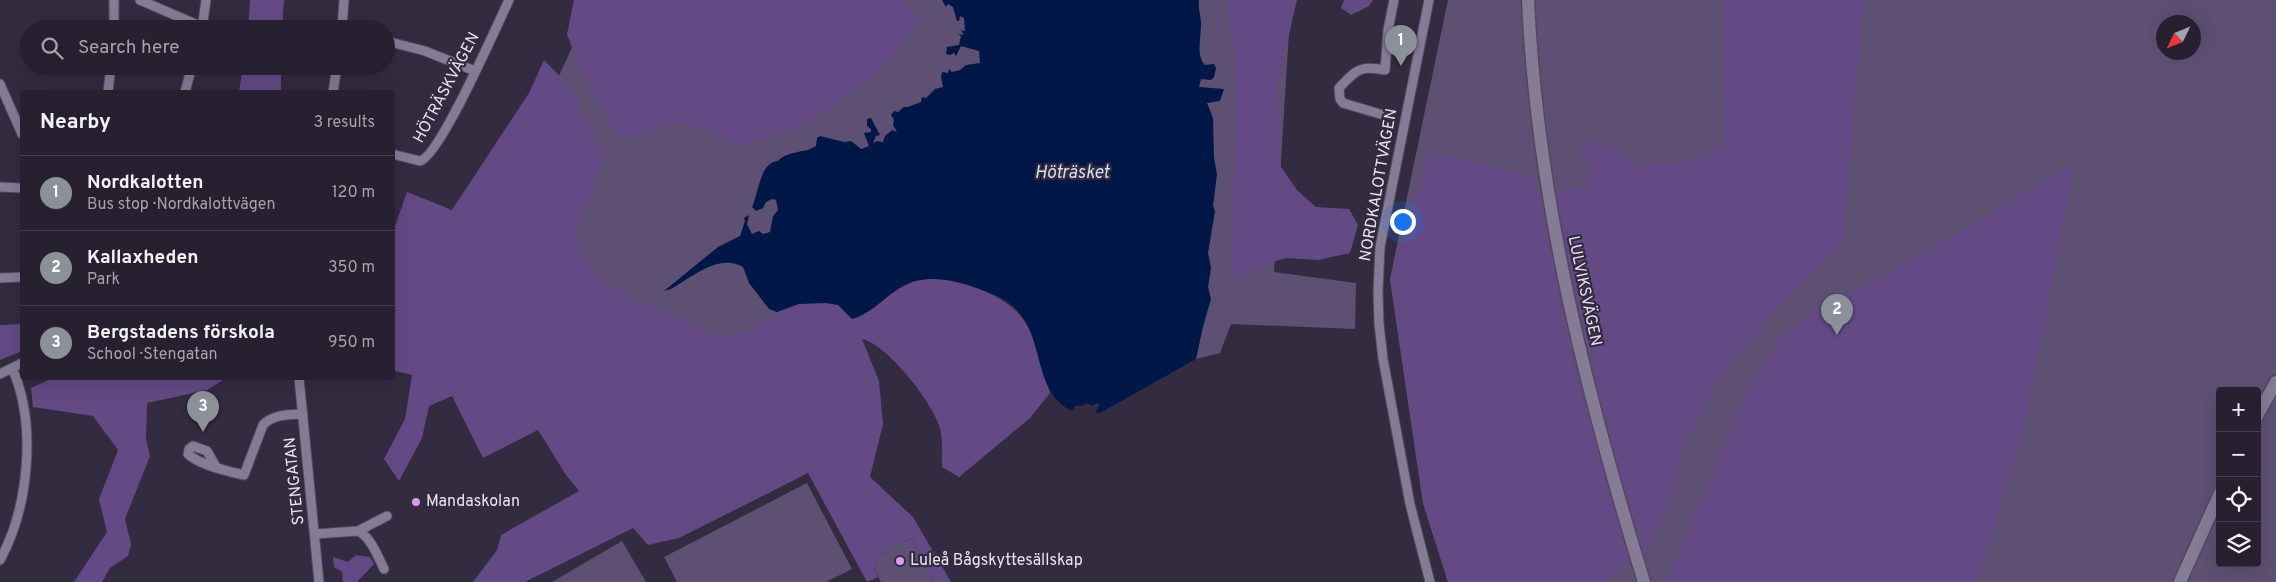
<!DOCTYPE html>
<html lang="en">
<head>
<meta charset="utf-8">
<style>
	body { margin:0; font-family:Overpass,sans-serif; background:#322d3c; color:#f1f3f6 }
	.controls { position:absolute; right:15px; bottom:15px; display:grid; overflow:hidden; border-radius:5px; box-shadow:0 5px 20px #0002 }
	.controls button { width:45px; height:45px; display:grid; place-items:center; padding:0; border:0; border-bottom:1px solid #423e4c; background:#262030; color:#f1f3f6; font:25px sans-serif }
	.compass { position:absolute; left:2156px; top:15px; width:45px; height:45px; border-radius:50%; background:#262030; box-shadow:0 5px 20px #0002; rotate:227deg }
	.you { position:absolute; left:1402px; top:221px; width:18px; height:18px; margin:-12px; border:4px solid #fff; border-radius:50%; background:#1a73e8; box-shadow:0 0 0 8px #1a73e833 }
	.badge { display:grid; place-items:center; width:32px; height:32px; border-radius:50%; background:#8c9099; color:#fff; font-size:16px; font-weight:700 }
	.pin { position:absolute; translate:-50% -41px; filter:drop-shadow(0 1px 2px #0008) }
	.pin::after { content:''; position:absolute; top:26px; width:18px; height:15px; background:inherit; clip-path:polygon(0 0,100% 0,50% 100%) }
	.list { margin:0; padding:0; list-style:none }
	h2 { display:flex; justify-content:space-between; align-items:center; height:65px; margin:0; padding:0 20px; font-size:21px }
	h2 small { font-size:16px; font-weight:400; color:#a4a3ab }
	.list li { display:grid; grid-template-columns:32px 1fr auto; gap:15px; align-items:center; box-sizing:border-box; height:75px; padding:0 20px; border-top:1px solid #423e4c }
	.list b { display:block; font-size:19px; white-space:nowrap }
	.list p { margin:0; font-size:16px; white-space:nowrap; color:#a4a3ab }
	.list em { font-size:16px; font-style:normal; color:#a4a3ab }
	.icon { flex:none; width:28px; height:28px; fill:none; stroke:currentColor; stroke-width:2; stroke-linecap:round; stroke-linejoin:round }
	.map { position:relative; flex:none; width:2276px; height:582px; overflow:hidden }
	.search { position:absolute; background:#262030; box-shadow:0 5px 20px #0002; left:20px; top:20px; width:375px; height:55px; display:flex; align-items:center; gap:12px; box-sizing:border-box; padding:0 18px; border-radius:28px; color:#a4a3ab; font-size:19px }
	.panel { position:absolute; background:#262030; box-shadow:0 5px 20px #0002; left:20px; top:90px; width:375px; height:290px; border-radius:5px }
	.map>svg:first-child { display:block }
</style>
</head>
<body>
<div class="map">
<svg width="2276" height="582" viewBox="0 0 2276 582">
	<rect width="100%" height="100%" fill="#332b40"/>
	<path fill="#5e5073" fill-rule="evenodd" d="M594,0H1291L1274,272L1356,283L1355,329L1231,324L1220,353L1196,359L1204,322L877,251L803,450L392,263L522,156Z
		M1448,0H2276V582H1448L1423,503L1390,279ZM2164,22H2194V52H2164ZM2220,391H2257V563H2220Z
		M807,483L852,569L826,582H677L664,557Z
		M912,538L933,582H881L874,568L881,554Z
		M622,541L646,582H552Z"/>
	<path fill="#634a85" d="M250,0H284L282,29H248Z
		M574,0H899L922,18L881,68L809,123L740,146L708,130L673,122L636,135L620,137L583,76L567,34Z
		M1228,0H1297L1277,86L1281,167L1297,190L1316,207L1349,209L1358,225L1350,253L1318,260L1287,258L1262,265L1241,279L1230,268C1230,207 1238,146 1236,84C1236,56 1229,28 1228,0Z
		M1344,0H1373L1369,6L1351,15L1341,8Z
		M1723,0H1864L1843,241L1768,318L1721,376L1685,443L1670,501L1646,556L1614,572L1605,582H1448L1423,503L1390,279L1430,151L1532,176L1541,195L1587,187L1592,168L1578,145L1598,141L1637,166L1700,160L1725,144Z
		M544,60L571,88L604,157L585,206L576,236L588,268L604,281L631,297L721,337L750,331L788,307L799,304L826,303L838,305L852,319C870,308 899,285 918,280C936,276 954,281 971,286C1034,308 1032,334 1050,393L1030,418L959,477L942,467C942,455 943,440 940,428C933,403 887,344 862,339L879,381L883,424L870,477L913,517L951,582H933L912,538L881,554L874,568L878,577L867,582L808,473L679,538L648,545L633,528L525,582H473L497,550L501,535L579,491L566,475L538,430L483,458L452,396L429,406L422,438L399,481L384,459L405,419L412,375L392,370L393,232L407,192L452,210L529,93Z
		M243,66H281V92H239Z
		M2075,163L2022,436L1977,582H1666L1746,394L1782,336L1814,312L1916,258Z
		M22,324V351L0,360V325Z
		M53,378H226L207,390L147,403L146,439L150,456L125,519L131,544L128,556L110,568L102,582H74L107,532L99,499L118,450L93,416L33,407L31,388Z
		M356,555L370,557L374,564L357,582H343L342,572L334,567L333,557L348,562Z"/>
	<path fill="#001747" d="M942,0H1199C1198,8 1200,13 1201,21C1202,34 1195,55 1205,65L1214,64L1216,68L1214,77L1211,80L1201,79L1199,87L1224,89L1220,101L1207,103L1213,118L1214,158L1217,174L1213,206L1215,211L1208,253L1211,268L1208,287L1211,299L1202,330L1196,359L1100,413L1095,412L1100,405L1097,403L1092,406L1086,403L1082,406H1075L1072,411C1033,392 1045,340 1017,310C1007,299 991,293 977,288C959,282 941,277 921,280C894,283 878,312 852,319L838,305L826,303L799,304L777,312L769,309L749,283L743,267C719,253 692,277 671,289L664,291L718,247L740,236L745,221L744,218L749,215L747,224L752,234L759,231L763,234L770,232L773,216L778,210L776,200L772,199L766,202L763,208L756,211L752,207C759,192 760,162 778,161C788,150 804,154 816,146L817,138L820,136L844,142L851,141L861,149L869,146L864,133L871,132V129L867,126V119L871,118L880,135L876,136L873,143L877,141L883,142L885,136L892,130L897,132L893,125L894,120L891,115L894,111L898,112L904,107H908L921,102L922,97L926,98L935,89L943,87L941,77L942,72L948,73L949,69L952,72L960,70L966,65L980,63L979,51L961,46L956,56L954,53L950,55L946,54L947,47L959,45L961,36L958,34L964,35L961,30L965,31L964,18L960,16L959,21H957L953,7L948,4L946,7Z"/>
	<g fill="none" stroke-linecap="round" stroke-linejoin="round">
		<g stroke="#51495b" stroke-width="11">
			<path id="street" d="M140,0L202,27
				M1429,0L1380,247L1378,292L1379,324L1383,359L1410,504L1430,582
				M114,29V0
				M202,29L206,0
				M342,29L344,0
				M386,41L425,51L475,71
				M0,84L22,134
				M108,92L111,66
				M185,92L192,66
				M333,92L337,66
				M1380,114L1343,103L1340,99L1339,88C1356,70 1360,65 1385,70L1388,30L1394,0
				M392,154L420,161C440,156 497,25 509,0
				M0,187L22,188
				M0,278L22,277
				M0,374L22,363
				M299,378L319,582
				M216,467L207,451L193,446L189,449L188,454C198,464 230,472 244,475L263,425C273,414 289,415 303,414
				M358,531C371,537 378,557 384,569
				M315,534L358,531L387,516
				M0,560C29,507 37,424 12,368"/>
		</g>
		<g stroke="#51495b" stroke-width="15">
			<path id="secondary" d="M1528,0C1537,199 1586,393 1644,582
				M2257,416L2276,382
				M2180,582L2220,493"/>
		</g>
		<use href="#street" stroke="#857b95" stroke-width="9"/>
		<use href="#secondary" stroke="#857b95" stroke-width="12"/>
	</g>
	<g fill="#dc99f4" stroke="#332b40" stroke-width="2">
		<circle cx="416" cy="502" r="5"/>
		<circle cx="900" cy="561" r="5"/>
	</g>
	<g text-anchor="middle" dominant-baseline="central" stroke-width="4.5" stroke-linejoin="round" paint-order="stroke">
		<g font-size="16" fill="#e9e4f2" stroke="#332b40">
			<text transform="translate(447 88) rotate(-62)">HÖTRÄSKVÄGEN</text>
			<text transform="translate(1379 185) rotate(-80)">NORDKALOTTVÄGEN</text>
			<text transform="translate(1584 291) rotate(78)">LULVIKSVÄGEN</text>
			<text transform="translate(295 481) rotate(-96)">STENGATAN</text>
		</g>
		<g font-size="16" fill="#e9e4f2" stroke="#332b40" text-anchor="start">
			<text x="426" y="502">Mandaskolan</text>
			<text x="910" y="561">Luleå Bågskyttesällskap</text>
		</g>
		<g font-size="18" font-style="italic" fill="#d4deef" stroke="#332b40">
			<text x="1072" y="173">Höträsket</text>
		</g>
	</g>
</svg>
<div class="controls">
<button>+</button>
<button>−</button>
<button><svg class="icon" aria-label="locate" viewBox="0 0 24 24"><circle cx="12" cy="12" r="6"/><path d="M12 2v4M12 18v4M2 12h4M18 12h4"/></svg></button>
<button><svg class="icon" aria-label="layers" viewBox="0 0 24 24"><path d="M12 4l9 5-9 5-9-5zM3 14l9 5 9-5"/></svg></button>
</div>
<svg class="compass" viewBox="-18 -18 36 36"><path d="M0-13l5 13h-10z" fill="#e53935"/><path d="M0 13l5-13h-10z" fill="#a4a3ab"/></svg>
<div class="you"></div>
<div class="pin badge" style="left:1401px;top:66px">1</div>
<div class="pin badge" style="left:1837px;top:335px">2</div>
<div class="pin badge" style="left:203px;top:432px">3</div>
<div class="search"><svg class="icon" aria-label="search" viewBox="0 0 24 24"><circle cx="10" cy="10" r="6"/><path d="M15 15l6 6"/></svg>Search here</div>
<section class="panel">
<h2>Nearby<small>3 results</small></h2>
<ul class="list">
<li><span class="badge">1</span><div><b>Nordkalotten</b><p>Bus stop · Nordkalottvägen</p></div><em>120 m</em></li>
<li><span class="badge">2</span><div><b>Kallaxheden</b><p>Park</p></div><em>350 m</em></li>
<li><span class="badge">3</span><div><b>Bergstadens förskola</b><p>School · Stengatan</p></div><em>950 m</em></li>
</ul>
</section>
</div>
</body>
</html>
